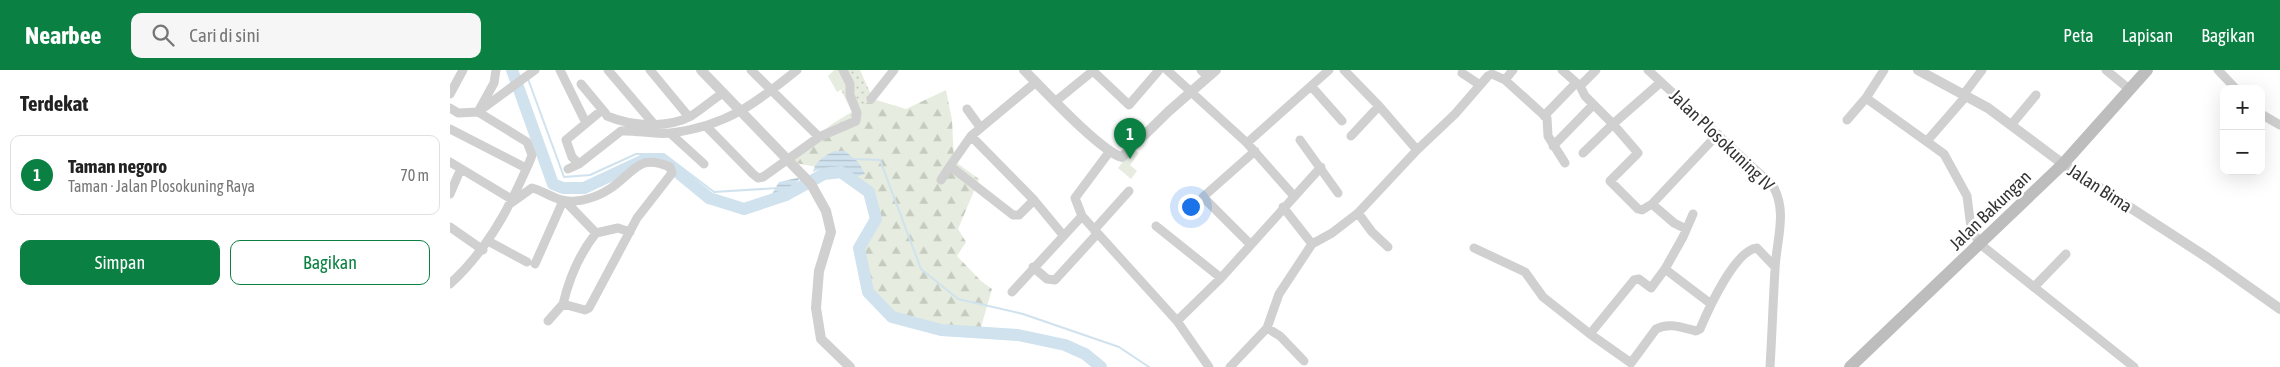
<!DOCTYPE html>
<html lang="id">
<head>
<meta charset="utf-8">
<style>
	body { margin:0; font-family:"Asap Condensed",sans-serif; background:#f6f6f6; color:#222 }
	.controls { position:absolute; right:15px; top:15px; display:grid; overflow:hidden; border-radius:10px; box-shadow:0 5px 20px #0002 }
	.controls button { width:45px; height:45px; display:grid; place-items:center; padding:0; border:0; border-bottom:1px solid #e0e0e0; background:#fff; color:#222; font:25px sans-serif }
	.you { position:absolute; left:740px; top:136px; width:18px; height:18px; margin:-12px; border:4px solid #fff; border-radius:50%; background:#1a73e8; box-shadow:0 0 0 8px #1a73e833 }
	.badge { display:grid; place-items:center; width:32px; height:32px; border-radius:50%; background:#0b8043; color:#fff; font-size:16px; font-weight:700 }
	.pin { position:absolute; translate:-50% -41px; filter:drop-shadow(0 1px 2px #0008) }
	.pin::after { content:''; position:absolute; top:26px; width:18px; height:15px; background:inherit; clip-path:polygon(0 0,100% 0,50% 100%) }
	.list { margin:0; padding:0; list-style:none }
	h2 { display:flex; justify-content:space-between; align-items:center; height:65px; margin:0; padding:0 20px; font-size:21px }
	h2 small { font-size:16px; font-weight:400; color:#767676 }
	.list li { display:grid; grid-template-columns:32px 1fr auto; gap:15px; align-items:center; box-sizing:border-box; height:80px; margin:0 10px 10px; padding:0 10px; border:1px solid #e0e0e0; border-radius:10px }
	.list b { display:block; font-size:19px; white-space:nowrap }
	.list p { margin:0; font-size:16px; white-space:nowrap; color:#767676 }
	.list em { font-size:16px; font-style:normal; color:#767676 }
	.actions { display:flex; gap:10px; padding:15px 20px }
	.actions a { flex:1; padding:11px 0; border:1px solid #0b8043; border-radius:10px; text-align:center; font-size:18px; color:#0b8043 }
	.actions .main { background:#0b8043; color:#fff }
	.icon { flex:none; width:28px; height:28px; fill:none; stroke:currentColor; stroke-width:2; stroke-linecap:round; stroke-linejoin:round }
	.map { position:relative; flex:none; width:1830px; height:297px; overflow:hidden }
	header { display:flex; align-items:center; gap:30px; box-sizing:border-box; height:70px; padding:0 25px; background:#0b8043; color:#fff }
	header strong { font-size:24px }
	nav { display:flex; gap:28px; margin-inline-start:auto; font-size:18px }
	.search { width:350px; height:45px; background:#f6f6f6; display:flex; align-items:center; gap:12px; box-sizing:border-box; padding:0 18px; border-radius:10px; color:#767676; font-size:19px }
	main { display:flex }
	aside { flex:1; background:#fff }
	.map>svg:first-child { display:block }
</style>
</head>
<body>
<header>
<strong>Nearbee</strong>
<div class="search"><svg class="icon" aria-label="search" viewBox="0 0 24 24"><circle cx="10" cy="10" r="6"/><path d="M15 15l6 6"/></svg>Cari di sini</div>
<nav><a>Peta</a><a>Lapisan</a><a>Bagikan</a></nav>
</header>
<main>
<aside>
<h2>Terdekat<small></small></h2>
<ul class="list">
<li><span class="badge">1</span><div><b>Taman negoro</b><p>Taman · Jalan Plosokuning Raya</p></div><em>70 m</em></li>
</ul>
<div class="actions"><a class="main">Simpan</a><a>Bagikan</a></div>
</aside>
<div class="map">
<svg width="1830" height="297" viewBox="0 0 1830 297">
	<defs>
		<pattern id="grass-dots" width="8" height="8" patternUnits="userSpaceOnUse" patternTransform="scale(1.25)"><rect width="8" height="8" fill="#e6ecdf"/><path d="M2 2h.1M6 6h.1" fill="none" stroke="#c6cbc0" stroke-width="1.8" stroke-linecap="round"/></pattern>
		<pattern id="forest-firs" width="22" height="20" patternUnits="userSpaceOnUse" patternTransform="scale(1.25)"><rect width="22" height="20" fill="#e6ecdf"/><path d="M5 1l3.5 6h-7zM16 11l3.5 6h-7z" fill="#c6cbc0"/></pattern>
		<pattern id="water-rules" width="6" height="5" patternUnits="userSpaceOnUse" patternTransform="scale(1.25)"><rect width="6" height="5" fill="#cfe2ee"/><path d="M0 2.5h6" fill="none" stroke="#b2c2cd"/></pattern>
	</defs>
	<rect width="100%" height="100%" fill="#fff"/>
	<path fill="url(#grass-dots)" d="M389,0H410L423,29L402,42L391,20L398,16Z"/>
	<path fill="url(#forest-firs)" d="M496,20L502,50L504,91L529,109L508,159L516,172L507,186L531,211L542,219L531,257L493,256L444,243L418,217L411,179L429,149L421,118L393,97L372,98L335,91L382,54L423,29L456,39Z"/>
	<path fill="#e6ecdf" d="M384,0H389L398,16L387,22L378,6Z
		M683,79L689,83L680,95L687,101L681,109L668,98Z"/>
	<path fill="url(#water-rules)" d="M384,81H395L409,93L415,104L406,107C391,96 381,95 363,102C365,91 375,86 384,81Z
		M351,107L336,125L323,130L322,124L329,112Z"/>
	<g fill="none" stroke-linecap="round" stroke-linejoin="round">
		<path stroke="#cfe2ee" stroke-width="2" d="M78,9L114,107L140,105L186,84H214L264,122L328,118
			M402,89L430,90L471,199L508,229L573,244L669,277L699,297"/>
		<path stroke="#cfe2ee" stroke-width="12" d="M62,0L103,114L113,118H134L194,90L214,91L259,128L294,139L336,125L374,104L391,102L419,122L426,149L409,178L418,222L442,247L491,260L568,265L615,275L635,284L651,297"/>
		<path stroke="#d0d0d0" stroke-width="9" d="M110,0L135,51
			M158,0L203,53
			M200,0L239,47
			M301,0L369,67
			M717,0L797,73L843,125
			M751,0L758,7
			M894,0L929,36L967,80
			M1112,0L1130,16L1146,0
			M1198,0L1323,116C1338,142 1326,171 1325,200C1323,232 1322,265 1320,297
			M1656,0L1679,19
			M1768,0L1786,19
			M643,1L679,35L709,0
			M1012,3L1030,15
			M1055,10L1097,48L1098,66L1115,93
			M586,12L521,66L500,96L563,145H569L584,130L613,165
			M131,14L156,44
			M1130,16L1135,26L1163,54L1211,12
			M862,17L892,51
			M0,24L13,0
			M1514,24L1532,0
			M1416,28L1494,84L1517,126L1521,158L1530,174L1684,297
			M421,29L444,0
			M606,31L644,0
			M0,38L8,43L28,42L85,0
			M517,39L530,57
			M1811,44L1830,55
			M157,46C181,56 217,59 241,46C252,39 262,30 273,23
			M1094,46L1126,13
			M1397,50L1416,28L1434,0
			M1561,55L1586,25
			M256,56L303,104L308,108L313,107L369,67L406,51L407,43L400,25V14L393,0
			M0,59L76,98
			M171,61C187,60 204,65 221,63C276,56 305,34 347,0
			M220,63L254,94
			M521,66L584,130
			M901,66L929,36
			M850,70L888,123
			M1477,71L1517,25
			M797,73L879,0
			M1103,76L1143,35
			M660,81L625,128L632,146L727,251L759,297
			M1133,83L1163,54L1188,83L1160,111L1188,139L1192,140L1202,134L1268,64
			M0,92L63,130
			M129,94L122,87L116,70L152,40
			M118,99L129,94L171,61
			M491,110L500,96
			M0,124L9,103
			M115,131L146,163
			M61,133L82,118C97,122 108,133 125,131C141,130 158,122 170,111C189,95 193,86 220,97L222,103L187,148L139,238L135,240L113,234C119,209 130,183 146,163L168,158L180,162
			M1202,134L1224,153L1236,159
			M833,137L862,174
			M908,143L922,162L938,177
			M706,156L771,208
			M0,157L33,180
			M644,160L679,121
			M38,171L77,192
			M800,174L753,127L805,81
			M1024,178L1075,202L1093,227L1140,264
			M85,194L113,131
			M583,197L597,209L605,210L647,164
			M1215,199L1233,167L1243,144
			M0,214C33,184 55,147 73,106C76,99 80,92 82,85L77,72L28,42L44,13L46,0
			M1584,217L1616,184
			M562,222L632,146
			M1261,234L1215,199L1201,218L1189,209L1184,210L1140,264L1181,293L1206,259C1219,252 1233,258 1246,261L1250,259C1258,240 1285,180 1307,178L1325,197
			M98,251L113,234
			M727,251L771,208L871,97
			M817,258L830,266L854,291
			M780,297L817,258L829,224L862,174L882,163L908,143L967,80L1005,44L1038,6L1042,4L1055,10L1063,0"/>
		<path stroke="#d0d0d0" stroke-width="10" d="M251,0L361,114L376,141L381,162L369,201L366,238L371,269L400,297
			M574,0C592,18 651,82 672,87L719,41L766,0
			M1468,0L1538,38L1613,94L1758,188L1830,239"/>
		<path stroke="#bdbdbd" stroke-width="12" d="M1400,297L1613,94L1697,0"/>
	</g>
	<g text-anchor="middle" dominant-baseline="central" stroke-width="5" stroke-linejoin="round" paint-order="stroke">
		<g font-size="18" fill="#333" stroke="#fff">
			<text transform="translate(1272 70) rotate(44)">Jalan Plosokuning IV</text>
			<text transform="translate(1650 118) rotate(33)">Jalan Bima</text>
			<text transform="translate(1540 140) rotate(-44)">Jalan Bakungan</text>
		</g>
	</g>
</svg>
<div class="controls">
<button>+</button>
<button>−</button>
</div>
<div class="you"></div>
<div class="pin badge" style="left:680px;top:89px">1</div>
</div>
</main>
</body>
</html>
